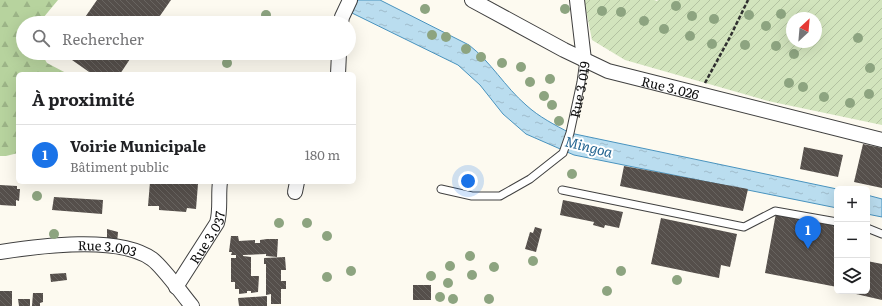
<!DOCTYPE html>
<html lang="fr">
<head>
<meta charset="utf-8">
<style>
	body { margin:0; font-family:Literata,serif; background:#f2f2f2; color:#202124 }
	.controls { position:absolute; right:12px; bottom:12px; display:grid; overflow:hidden; border-radius:6px; box-shadow:0 4px 16px #0002 }
	.controls button { width:36px; height:36px; display:grid; place-items:center; padding:0; border:0; border-bottom:1px solid #e0e0e0; background:#fff; color:#202124; font:20px sans-serif }
	.compass { position:absolute; left:786px; top:12px; width:36px; height:36px; border-radius:50%; background:#fff; box-shadow:0 4px 16px #0002; rotate:26deg }
	.you { position:absolute; left:468px; top:181px; width:14px; height:14px; margin:-10px; border:3px solid #fff; border-radius:50%; background:#1a73e8; box-shadow:0 0 0 6px #1a73e833 }
	.badge { display:grid; place-items:center; width:26px; height:26px; border-radius:50%; background:#1a73e8; color:#fff; font-size:13px; font-weight:700 }
	.pin { position:absolute; translate:-50% -33px; filter:drop-shadow(0 1px 2px #0008) }
	.pin::after { content:''; position:absolute; top:21px; width:14px; height:12px; background:inherit; clip-path:polygon(0 0,100% 0,50% 100%) }
	.list { margin:0; padding:0; list-style:none }
	h2 { display:flex; justify-content:space-between; align-items:center; height:52px; margin:0; padding:0 16px; font-size:17px }
	h2 small { font-size:13px; font-weight:400; color:#757577 }
	.list li { display:grid; grid-template-columns:26px 1fr auto; gap:12px; align-items:center; box-sizing:border-box; height:60px; padding:0 16px; border-top:1px solid #e0e0e0 }
	.list b { display:block; font-size:15px; white-space:nowrap }
	.list p { margin:0; font-size:13px; white-space:nowrap; color:#757577 }
	.list em { font-size:13px; font-style:normal; color:#757577 }
	.icon { flex:none; width:22px; height:22px; fill:none; stroke:currentColor; stroke-width:2; stroke-linecap:round; stroke-linejoin:round }
	.map { position:relative; flex:none; width:882px; height:306px; overflow:hidden }
	.search { position:absolute; background:#fff; box-shadow:0 4px 16px #0002; left:16px; top:16px; width:340px; height:44px; display:flex; align-items:center; gap:10px; box-sizing:border-box; padding:0 14px; border-radius:22px; color:#757577; font-size:15px }
	.panel { position:absolute; background:#fff; box-shadow:0 4px 16px #0002; left:16px; top:72px; width:340px; height:112px; border-radius:6px }
	.map>svg:first-child { display:block }
</style>
</head>
<body>
<div class="map">
<svg width="882" height="306" viewBox="0 0 882 306">
	<defs>
		<pattern id="forest-firs" width="22" height="20" patternUnits="userSpaceOnUse"><rect width="22" height="20" fill="#b7d39e"/><path d="M5 1l3.5 6h-7zM16 11l3.5 6h-7z" fill="#9cb487"/></pattern>
		<pattern id="garden-furrows" width="10" height="10" patternUnits="userSpaceOnUse"><rect width="10" height="10" fill="#d2e4bd"/><path d="M-1 1l2-2M0 10L10 0M9 11l2-2" fill="none" stroke="#b3c2a1"/></pattern>
		<pattern id="water-ripples" width="26" height="14" patternUnits="userSpaceOnUse"><rect width="26" height="14" fill="#baddef"/><path d="M2 4q2-2 4 0t4 0M15 11q2-2 4 0t4 0" fill="none" stroke="#9fbccc"/></pattern>
		<pattern id="building-back-hatch" width="6" height="6" patternUnits="userSpaceOnUse"><rect width="6" height="6" fill="#554f4b"/><path d="M-1 5l2 2M0 0l6 6M5-1l2 2" fill="none" stroke="#686460"/></pattern>
	</defs>
	<rect width="100%" height="100%" fill="#fdfaf0"/>
	<path fill="url(#forest-firs)" d="M0,0H58L43,18L41,23H23V53H41L47,63L68,74H18V153L6,156H0Z"/>
	<path fill="url(#garden-furrows)" fill-rule="evenodd" d="M584,0H654L657,1L658,0H882V125L768,101L625,60L592,40ZM792,18H816V42H792Z"/>
	<path fill="url(#water-ripples)" stroke="#4993be" d="M358,0H380L469,45C491,62 505,87 526,105C539,117 555,125 570,133L837,189V208L574,155L526,134L503,114L480,85L458,65L352,13Z
		M867,195L882,199V217L867,214Z"/>
	<path fill="url(#building-back-hatch)" d="M97,0H171L155,23H81Z
		M62,53H134L120,74H92Z
		M863,144L882,148V188L854,182Z
		M804,147L843,155L838,177L800,169Z
		M624,166L748,189L743,211L620,186Z
		M150,182H188L198,184L196,209L187,208L186,212L159,210V206H148Z
		M0,185L17,186V189H20L19,201L16,200V206L0,205Z
		M54,197L103,200L102,214L52,210Z
		M563,200L623,212L619,228L605,225L604,228L593,225L594,222L560,215Z
		M776,213L837,226V287L765,273Z
		M661,218L737,234L730,267L721,265L719,278L651,264Z
		M535,227L542,229L536,252L525,249L530,232L533,233Z
		M107,229L118,232L117,243L107,238Z
		M867,232L870,233L868,245H867Z
		M231,236H238L239,241L255,240V243H260V240L267,239H278L277,257L266,256V254L243,255V256L251,257V276H259L258,292L251,293V291H247V293L239,294V289H235V282H231V258H236V255H231L232,252H229Z
		M285,257L286,270H281V281H286V289H281V304H271V294L266,295V264H264V258Z
		M867,261L882,264V300L856,294L857,291H867Z
		M66,273L67,280L51,282L50,274Z
		M413,285H431V300H413Z
		M0,291H12V306H0Z
		M33,293H43V302L40,303V306H32Z
		M267,296V306H239L238,298Z
		M18,299H30V306H19Z"/>
	<g fill="none" stroke-linecap="round" stroke-linejoin="round">
		<g stroke="#404040" stroke-width="9">
			<g id="lane">
				<path id="s1" d="M441,189L472,196H500L530,179L563,153L570,133L581,82L584,60"/>
				<path d="M562,190L744,227L775,211L837,222"/>
				<path d="M867,228L882,234"/>
			</g>
		</g>
		<g stroke="#404040" stroke-width="16">
			<g id="street">
				<path id="s2" d="M472,0L564,50L608,71L882,140"/>
				<path d="M577,0L584,60"/>
				<path d="M341,23L342,17L350,0"/>
				<path d="M338,74L339,53"/>
				<path d="M295,192L297,182"/>
				<path id="s3" d="M0,252C39,246 119,235 152,259C163,267 182,294 192,306"/>
				<path id="s4" d="M176,287L217,223C221,210 218,196 220,182"/>
			</g>
		</g>
		<path stroke="#2f2f2f" stroke-width="2.5" stroke-dasharray="4 2" stroke-linecap="butt" d="M705,83L730,37L748,0"/>
		<use href="#lane" stroke="#fff" stroke-width="7"/>
		<use href="#street" stroke="#fff" stroke-width="14"/>
	</g>
	<g fill="#8da480">
		<circle cx="676" cy="6" r="5"/>
		<circle cx="425" cy="9" r="5"/>
		<circle cx="565" cy="9" r="5"/>
		<circle cx="602" cy="11" r="5"/>
		<circle cx="621" cy="12" r="5"/>
		<circle cx="781" cy="14" r="5"/>
		<circle cx="266" cy="15" r="5"/>
		<circle cx="749" cy="15" r="5"/>
		<circle cx="692" cy="16" r="5"/>
		<circle cx="714" cy="19" r="5"/>
		<circle cx="644" cy="21" r="5"/>
		<circle cx="766" cy="26" r="5"/>
		<circle cx="664" cy="29" r="5"/>
		<circle cx="432" cy="35" r="5"/>
		<circle cx="690" cy="36" r="5"/>
		<circle cx="446" cy="37" r="5"/>
		<circle cx="858" cy="38" r="5"/>
		<circle cx="712" cy="44" r="5"/>
		<circle cx="745" cy="45" r="5"/>
		<circle cx="776" cy="46" r="5"/>
		<circle cx="466" cy="49" r="5"/>
		<circle cx="794" cy="54" r="5"/>
		<circle cx="481" cy="57" r="5"/>
		<circle cx="227" cy="63" r="5"/>
		<circle cx="502" cy="63" r="5"/>
		<circle cx="521" cy="67" r="5"/>
		<circle cx="870" cy="68" r="5"/>
		<circle cx="550" cy="79" r="5"/>
		<circle cx="530" cy="82" r="5"/>
		<circle cx="789" cy="83" r="5"/>
		<circle cx="803" cy="87" r="5"/>
		<circle cx="869" cy="94" r="5"/>
		<circle cx="544" cy="96" r="5"/>
		<circle cx="824" cy="97" r="5"/>
		<circle cx="850" cy="103" r="5"/>
		<circle cx="552" cy="105" r="5"/>
		<circle cx="559" cy="121" r="5"/>
		<circle cx="572" cy="174" r="5"/>
		<circle cx="37" cy="196" r="5"/>
		<circle cx="279" cy="223" r="5"/>
		<circle cx="307" cy="223" r="5"/>
		<circle cx="54" cy="234" r="5"/>
		<circle cx="327" cy="236" r="5"/>
		<circle cx="470" cy="256" r="5"/>
		<circle cx="533" cy="261" r="5"/>
		<circle cx="450" cy="266" r="5"/>
		<circle cx="494" cy="267" r="5"/>
		<circle cx="351" cy="271" r="5"/>
		<circle cx="621" cy="271" r="5"/>
		<circle cx="472" cy="275" r="5"/>
		<circle cx="431" cy="276" r="5"/>
		<circle cx="327" cy="277" r="5"/>
		<circle cx="677" cy="280" r="5"/>
		<circle cx="448" cy="283" r="5"/>
		<circle cx="607" cy="291" r="5"/>
		<circle cx="440" cy="297" r="5"/>
		<circle cx="453" cy="299" r="5"/>
		<circle cx="489" cy="299" r="5"/>
	</g>
	<g text-anchor="middle" dominant-baseline="central" stroke-width="4" stroke-linejoin="round" paint-order="stroke">
		<g font-size="13" fill="#0d0d0d" stroke="#fff">
			<text stroke="none"><textPath href="#s2" startOffset="218">Rue 3.026</textPath></text>
			<text stroke="none"><textPath href="#s1" startOffset="202">Rue 3.019</textPath></text>
			<text stroke="none"><textPath href="#s4" startOffset="59">Rue 3.037</textPath></text>
			<text stroke="none"><textPath href="#s3" startOffset="108">Rue 3.003</textPath></text>
		</g>
		<g font-size="14" font-style="italic" fill="#246591" stroke="#fff">
			<text transform="translate(589 146) rotate(14)">Mingoa</text>
		</g>
	</g>
</svg>
<div class="controls">
<button>+</button>
<button>−</button>
<button><svg class="icon" aria-label="layers" viewBox="0 0 24 24"><path d="M12 4l9 5-9 5-9-5zM3 14l9 5 9-5"/></svg></button>
</div>
<svg class="compass" viewBox="-18 -18 36 36"><path d="M0-13l5 13h-10z" fill="#e53935"/><path d="M0 13l5-13h-10z" fill="#757577"/></svg>
<div class="you"></div>
<div class="pin badge" style="left:808px;top:249px">1</div>
<div class="search"><svg class="icon" aria-label="search" viewBox="0 0 24 24"><circle cx="10" cy="10" r="6"/><path d="M15 15l6 6"/></svg>Rechercher</div>
<section class="panel">
<h2>À proximité<small></small></h2>
<ul class="list">
<li><span class="badge">1</span><div><b>Voirie Municipale</b><p>Bâtiment public</p></div><em>180 m</em></li>
</ul>
</section>
</div>
</body>
</html>
